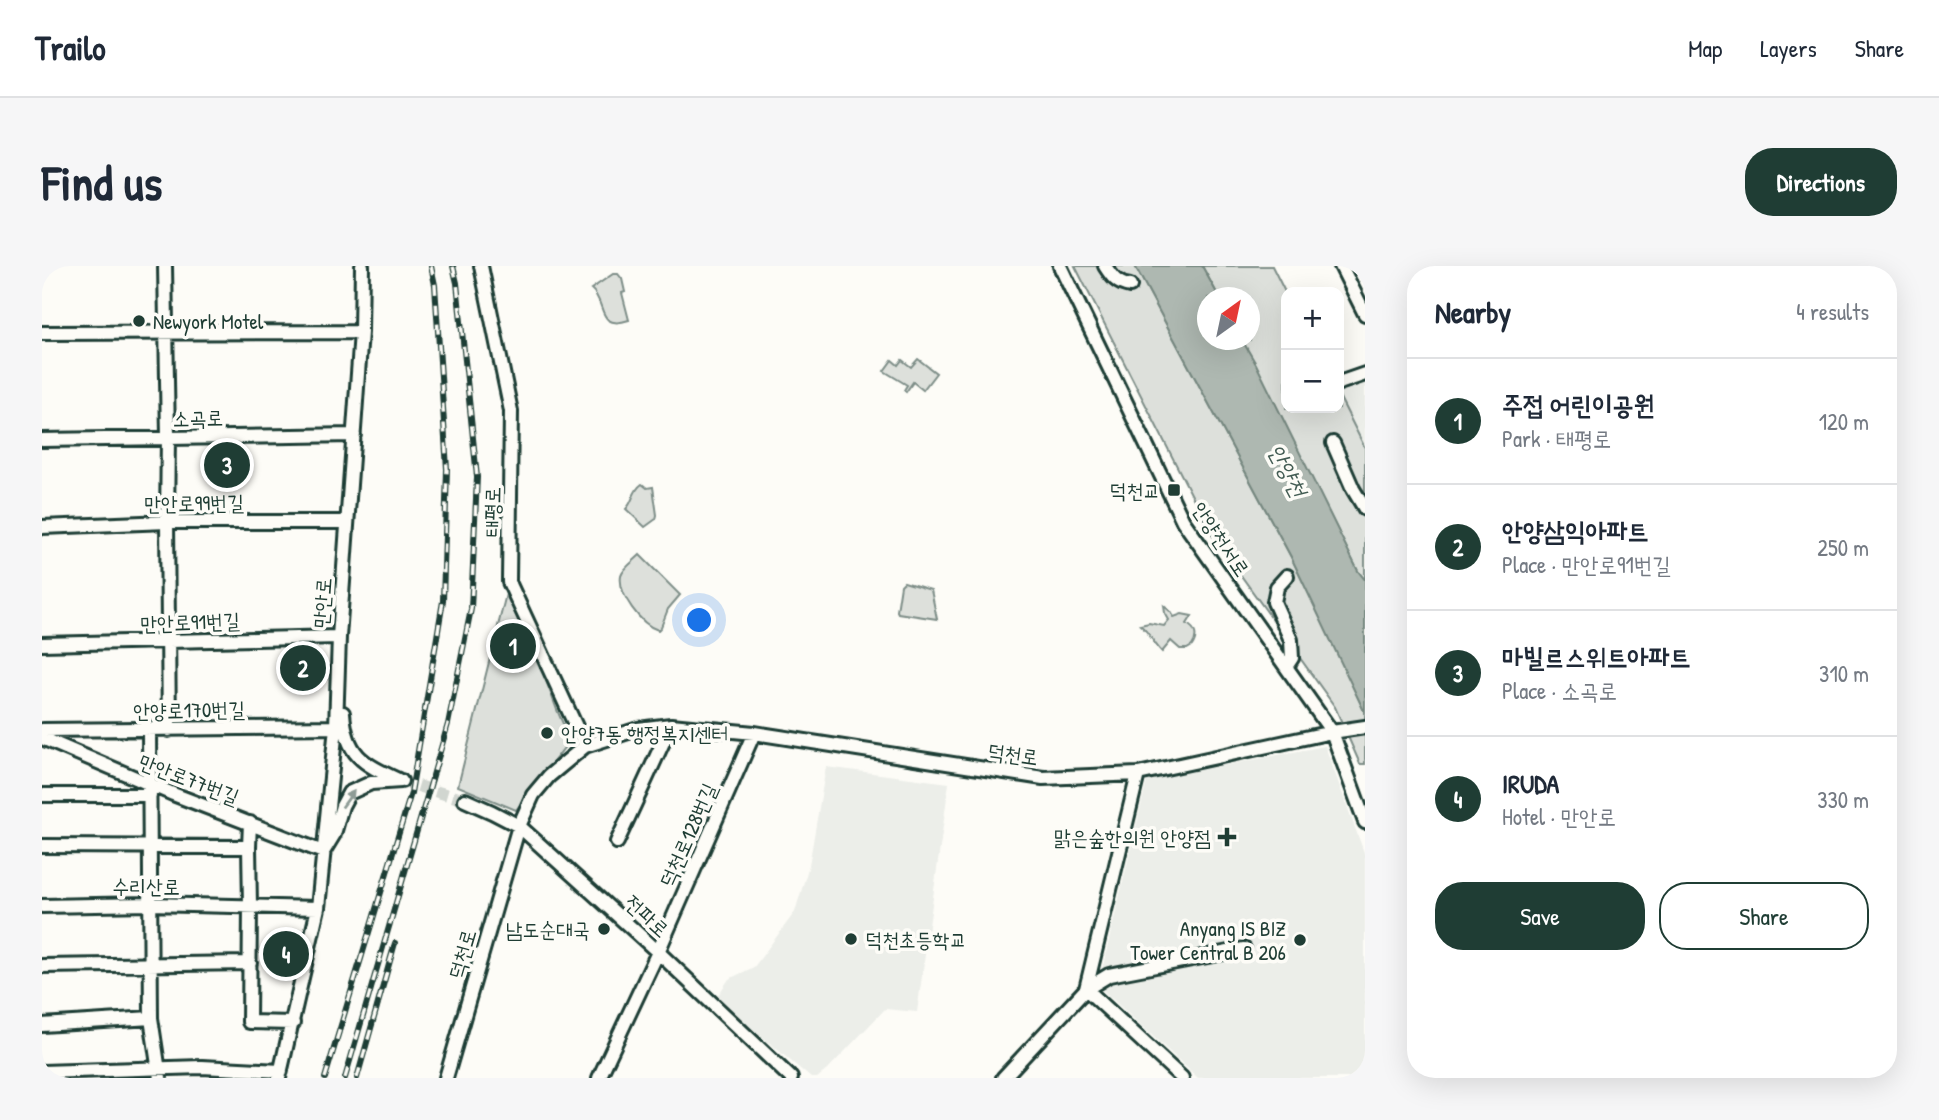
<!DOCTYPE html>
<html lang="en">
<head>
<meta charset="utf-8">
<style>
	body { margin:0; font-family:"Patrick Hand","Poor Story",sans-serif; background:#f6f6f7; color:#1f2937 }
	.controls { position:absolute; right:21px; top:21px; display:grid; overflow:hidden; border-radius:14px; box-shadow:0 7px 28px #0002 }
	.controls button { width:63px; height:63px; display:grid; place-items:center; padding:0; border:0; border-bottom:2px solid #e0e1e3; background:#fff; color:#1f2937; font:35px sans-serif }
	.compass { position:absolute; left:1155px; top:21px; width:63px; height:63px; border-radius:50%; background:#fff; box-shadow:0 7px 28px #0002; rotate:33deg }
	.you { position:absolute; left:658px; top:355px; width:24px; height:24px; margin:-18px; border:5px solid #fff; border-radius:50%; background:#1a73e8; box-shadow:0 0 0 10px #1a73e833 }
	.badge { display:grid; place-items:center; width:46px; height:46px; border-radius:50%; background:#1f3d34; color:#fff; font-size:23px; font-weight:700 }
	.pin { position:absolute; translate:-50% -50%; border:4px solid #fff; box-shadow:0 2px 7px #0006 }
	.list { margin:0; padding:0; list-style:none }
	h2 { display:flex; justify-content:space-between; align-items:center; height:91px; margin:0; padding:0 28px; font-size:30px }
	h2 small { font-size:23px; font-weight:400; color:#747a83 }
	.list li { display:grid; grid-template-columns:46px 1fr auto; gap:21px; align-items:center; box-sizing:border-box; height:126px; padding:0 28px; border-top:2px solid #e0e1e3 }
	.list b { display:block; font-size:26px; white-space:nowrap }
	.list p { margin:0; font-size:23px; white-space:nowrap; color:#747a83 }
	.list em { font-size:23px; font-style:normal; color:#747a83 }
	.actions { display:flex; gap:14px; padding:21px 28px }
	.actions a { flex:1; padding:16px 0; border:2px solid #1f3d34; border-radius:28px; text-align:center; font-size:24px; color:#1f3d34 }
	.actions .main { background:#1f3d34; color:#fff }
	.map { position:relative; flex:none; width:1323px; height:812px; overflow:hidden; border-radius:28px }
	header { display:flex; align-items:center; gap:42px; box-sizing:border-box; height:98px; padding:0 35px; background:#fff; border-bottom:2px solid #e0e1e3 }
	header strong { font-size:33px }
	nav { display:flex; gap:38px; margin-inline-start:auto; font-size:24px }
	.intro { display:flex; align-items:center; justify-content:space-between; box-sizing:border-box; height:168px; padding:0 42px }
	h1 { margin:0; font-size:49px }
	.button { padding:18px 32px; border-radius:28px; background:#1f3d34; color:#fff; font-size:24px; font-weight:700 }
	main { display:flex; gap:42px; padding:0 42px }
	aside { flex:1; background:#fff; border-radius:28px; box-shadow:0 7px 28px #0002 }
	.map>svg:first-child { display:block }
</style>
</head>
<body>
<header>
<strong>Trailo</strong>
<nav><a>Map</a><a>Layers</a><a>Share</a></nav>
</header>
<div class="intro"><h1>Find us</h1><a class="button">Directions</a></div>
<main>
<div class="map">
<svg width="1323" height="812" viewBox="0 0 1323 812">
	<rect width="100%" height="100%" fill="#fdfcf7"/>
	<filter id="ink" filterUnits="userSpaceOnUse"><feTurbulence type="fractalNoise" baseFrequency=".0143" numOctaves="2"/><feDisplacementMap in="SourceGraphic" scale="14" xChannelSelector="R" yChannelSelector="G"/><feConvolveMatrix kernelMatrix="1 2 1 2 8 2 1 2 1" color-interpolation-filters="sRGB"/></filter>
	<g filter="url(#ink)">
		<path fill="#eceee9" d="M1323,108V182L1297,130V117Z
			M1283,480L1323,589V812H1156L1056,720L1105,514Z
			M784,501L907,517L875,746L843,743L785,804L775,812H769L674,732L687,713L712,701L753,646L767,599Z"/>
		<path fill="#dde0db" stroke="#7e8e88" stroke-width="2" d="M1033,0H1093L1249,291L1302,400L1323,447V498H1318L1293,441L1170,269Z
			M1160,0H1230L1244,28V142H1297V130L1323,182V314L1316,305L1200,74H1208V32L1177,31Z
			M571,8H576L580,13L583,26L580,27L587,54C554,65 565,36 549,23Z
			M876,93L894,107L881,124L871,116L864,126L862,124L865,119L842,105L850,94L856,99L860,94L869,101Z
			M600,218L605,222L611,221L615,249L614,253L603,261L584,243C592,235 590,225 600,218Z
			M598,289L638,329L626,343L619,361L616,364C599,359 576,328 579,310C581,302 592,295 598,289Z
			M467,316L515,444L528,474L474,544L416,520Z
			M862,316L889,324L895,353L856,347L855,345L859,319Z
			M1122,340L1129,346L1132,351L1140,348L1150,350L1145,358C1154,363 1156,371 1150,380L1145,383H1138L1129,375L1120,386C1111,377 1108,367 1098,359L1107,357L1122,360L1127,354L1123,347Z"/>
		<path fill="#aeb8b1" stroke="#75877f" stroke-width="2" d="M1093,0H1160L1177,31L1166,32V74H1200L1214,98L1316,305L1323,314V447L1249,291Z"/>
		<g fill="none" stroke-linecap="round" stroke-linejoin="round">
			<path stroke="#d1d6d0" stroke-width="12" stroke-dasharray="12 6" stroke-linecap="butt" d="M359,515L423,534"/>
			<g stroke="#1f3d34" stroke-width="18">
				<path id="minor" d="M123,0L126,171L125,256L127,464
					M439,0L469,145L467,316L543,480
					M1018,0L1141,255L1290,466L1323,556
					M1063,0C1070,11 1075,18 1088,20
					M1299,0L1323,48
					M0,67L319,66
					M1297,117L1323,108
					M0,174L312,169
					M1291,177L1311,223L1323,243
					M0,261L125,256H305
					M0,378L297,371
					M1244,401L1250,392L1249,374L1232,336L1235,321L1245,310
					M301,447C304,489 320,497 356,514
					M0,464L294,461
					M107,464L109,752L118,812
					M0,472L131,528L281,586L292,568L300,540L307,527L329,517L359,515
					M0,529H108
					M423,534L450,546L477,560L616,686L749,812
					M208,557L207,581L208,640L207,756L251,757
					M575,576L629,459
					M0,580L207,581
					M0,640L107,638L276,642
					M0,700L208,697
					M0,759L109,752
					M0,806L160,801L239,805
					M237,812L276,642L294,461L297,371L319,66L320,0
					M404,812L477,560L491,529L507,510L543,480L596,463L629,459L712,467L1001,512L1096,508L1290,466L1323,461
					M557,812L616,686L712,467
					M961,812L1044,723L1096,508
					M1140,812L1044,723L1067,709L1202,683"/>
			</g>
			<use href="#minor" stroke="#fdfcf7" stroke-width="12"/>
			<g stroke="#1f3d34" stroke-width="6">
				<path id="rail" d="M283,812L369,527L401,335L405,203L393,19L389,0
					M303,812L406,458L429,343L435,211L415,17L411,0
					M315,812L353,677"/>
			</g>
			<use href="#rail" stroke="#fdfcf7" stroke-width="3.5" stroke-dasharray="10" stroke-linecap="butt"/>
		</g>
		<defs><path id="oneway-solid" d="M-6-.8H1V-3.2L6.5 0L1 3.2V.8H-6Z" transform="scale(1.75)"/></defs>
		<use fill="#8e9c96" href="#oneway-solid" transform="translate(306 533) rotate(-54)"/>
	</g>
	<g fill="#1f3d34" stroke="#fdfcf7" stroke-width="2.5">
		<circle cx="97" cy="55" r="7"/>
		<rect x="1125" y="217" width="14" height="14" rx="3.5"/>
		<circle cx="505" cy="467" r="7"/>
		<path d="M1181.5 560.5h7v7h7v7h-7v7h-7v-7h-7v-7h7z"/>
		<circle cx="562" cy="663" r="7"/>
		<circle cx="809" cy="673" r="7"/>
		<circle cx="1258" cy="674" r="7"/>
	</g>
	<g text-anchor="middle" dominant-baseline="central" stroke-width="7" stroke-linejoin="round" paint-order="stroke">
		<g font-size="21" fill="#1f3d34" stroke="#fdfcf7" text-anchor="end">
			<text x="111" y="55" text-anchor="start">Newyork Motel</text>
			<text x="1118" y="224">덕천교</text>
			<text x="519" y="467" text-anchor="start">안양7동 행정복지센터</text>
			<text x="1169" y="571">맑은숲한의원 안양점</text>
			<text x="1244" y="662">Anyang IS BIZ<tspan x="1244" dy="24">Tower Central B 206</tspan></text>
			<text x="548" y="663">남도순대국</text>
			<text x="823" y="673" text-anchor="start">덕천초등학교</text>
		</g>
		<g font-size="21" fill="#1f3d34" stroke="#fdfcf7">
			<text transform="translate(156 152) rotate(-1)">소곡로</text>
			<text transform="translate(152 237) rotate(-1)">만안로99번길</text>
			<text transform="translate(450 246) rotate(-89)">태평로</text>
			<text transform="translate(1179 273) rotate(56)">안양천서로</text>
			<text transform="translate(280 337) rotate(-86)">만안로</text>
			<text transform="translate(148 356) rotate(-2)">만안로91번길</text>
			<text transform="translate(147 444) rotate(-1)">안양로170번길</text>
			<text transform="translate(971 488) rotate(8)">덕천로</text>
			<text transform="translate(147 513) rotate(21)">만안로77번길</text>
			<text transform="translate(646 569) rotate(-66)">덕천로128번길</text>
			<text x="104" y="620">수리산로</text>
			<text transform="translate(605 650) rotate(42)">전파로</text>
			<text transform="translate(420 688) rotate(-74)">덕천로</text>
		</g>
		<g font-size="23" font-style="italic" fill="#435c53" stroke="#fdfcf7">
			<text transform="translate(1246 204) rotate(62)">안양천</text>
		</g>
	</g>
</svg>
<div class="controls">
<button>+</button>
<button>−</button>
</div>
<svg class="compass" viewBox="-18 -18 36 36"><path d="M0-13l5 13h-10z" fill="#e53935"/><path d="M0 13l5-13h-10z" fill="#747a83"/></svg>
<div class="you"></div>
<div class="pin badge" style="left:471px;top:380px">1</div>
<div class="pin badge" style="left:261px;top:402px">2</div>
<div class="pin badge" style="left:185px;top:199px">3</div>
<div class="pin badge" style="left:244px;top:688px">4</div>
</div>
<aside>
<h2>Nearby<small>4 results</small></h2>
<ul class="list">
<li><span class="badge">1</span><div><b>주접 어린이공원</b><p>Park · 태평로</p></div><em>120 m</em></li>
<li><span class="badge">2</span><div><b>안양삼익아파트</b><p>Place · 만안로91번길</p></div><em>250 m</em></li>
<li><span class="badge">3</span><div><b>마빌르스위트아파트</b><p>Place · 소곡로</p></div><em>310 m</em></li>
<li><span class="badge">4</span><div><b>IRUDA</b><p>Hotel · 만안로</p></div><em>330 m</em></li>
</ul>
<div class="actions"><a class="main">Save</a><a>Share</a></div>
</aside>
</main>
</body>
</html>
